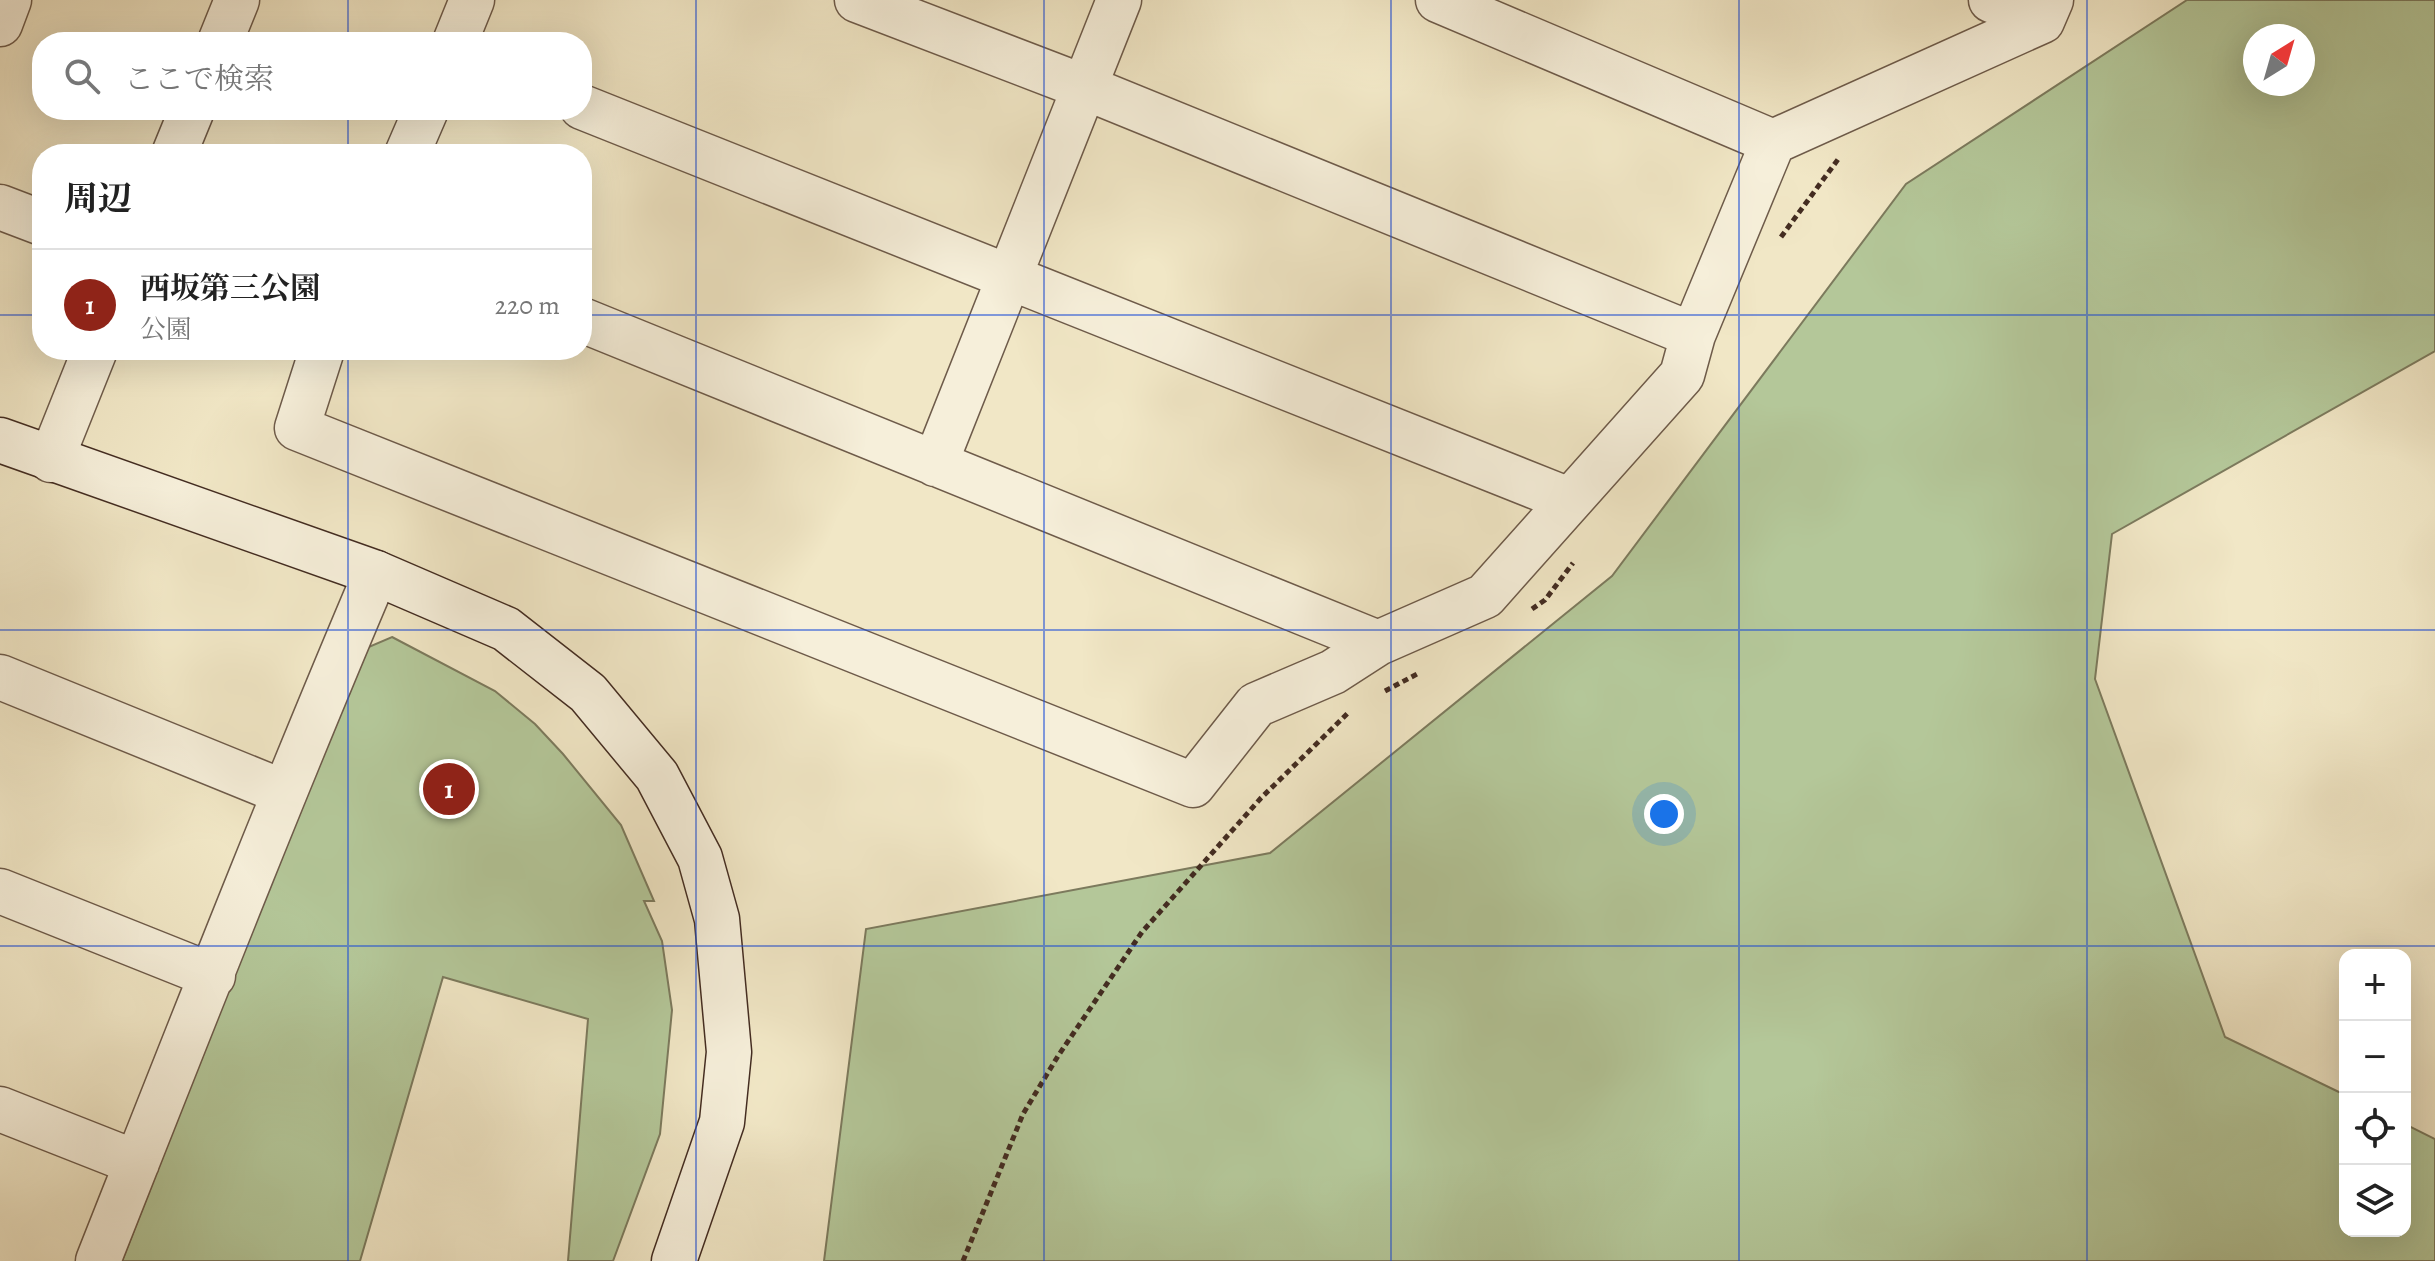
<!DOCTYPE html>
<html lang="ja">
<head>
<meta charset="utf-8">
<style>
	body { margin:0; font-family:Alegreya,"Noto Serif JP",serif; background:#f6f6f6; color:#222 }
	.controls { position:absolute; right:24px; bottom:24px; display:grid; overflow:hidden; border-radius:16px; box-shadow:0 8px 32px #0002 }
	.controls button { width:72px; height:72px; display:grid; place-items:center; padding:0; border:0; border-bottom:2px solid #e0e0e0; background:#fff; color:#222; font:40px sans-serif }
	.compass { position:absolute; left:2243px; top:24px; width:72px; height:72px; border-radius:50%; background:#fff; box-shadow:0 8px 32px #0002; rotate:37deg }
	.you { position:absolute; left:1664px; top:814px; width:28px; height:28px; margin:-20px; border:6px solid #fff; border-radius:50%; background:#1a73e8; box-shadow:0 0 0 12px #1a73e833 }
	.badge { display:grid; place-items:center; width:52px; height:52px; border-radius:50%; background:#8f2418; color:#fff; font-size:26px; font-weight:700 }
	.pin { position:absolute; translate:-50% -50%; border:4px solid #fff; box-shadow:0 2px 8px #0006 }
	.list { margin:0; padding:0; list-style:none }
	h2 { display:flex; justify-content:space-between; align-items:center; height:104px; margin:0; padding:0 32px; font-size:34px }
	h2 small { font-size:26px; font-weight:400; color:#767676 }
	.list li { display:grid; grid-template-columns:52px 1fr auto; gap:24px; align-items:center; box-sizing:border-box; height:112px; padding:0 32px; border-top:2px solid #e0e0e0 }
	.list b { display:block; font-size:30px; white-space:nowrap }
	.list p { margin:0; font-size:26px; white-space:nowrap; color:#767676 }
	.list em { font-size:26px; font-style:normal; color:#767676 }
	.icon { flex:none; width:44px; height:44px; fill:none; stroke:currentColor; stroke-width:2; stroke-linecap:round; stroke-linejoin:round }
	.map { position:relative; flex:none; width:2435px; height:1261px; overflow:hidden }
	.search { position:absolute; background:#fff; box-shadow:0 8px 32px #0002; left:32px; top:32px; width:560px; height:88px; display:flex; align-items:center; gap:20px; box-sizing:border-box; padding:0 28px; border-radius:32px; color:#767676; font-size:30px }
	.panel { position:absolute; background:#fff; box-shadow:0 8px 32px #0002; left:32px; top:144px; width:560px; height:216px; border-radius:32px }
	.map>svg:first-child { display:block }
</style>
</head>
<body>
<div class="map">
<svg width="2435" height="1261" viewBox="0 0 2435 1261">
	<rect width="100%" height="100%" fill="#f1e7c6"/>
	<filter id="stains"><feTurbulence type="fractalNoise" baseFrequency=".0025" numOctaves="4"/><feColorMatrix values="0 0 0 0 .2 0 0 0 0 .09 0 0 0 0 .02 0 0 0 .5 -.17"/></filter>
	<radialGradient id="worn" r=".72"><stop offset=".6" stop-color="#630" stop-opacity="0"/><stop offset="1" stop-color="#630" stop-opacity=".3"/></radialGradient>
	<path fill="#b4c799" stroke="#7c7a5d" stroke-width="2" fill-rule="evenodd" d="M2187,0H2435V351L2112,534L2095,679L2225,1037L2345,1095V1231H2405V1124L2435,1139V1261H824L866,929L1270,853L1612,576L1906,184ZM2255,36H2303V84H2255Z
		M392,637L495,691L535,724L563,754L621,825L654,901H644L662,941L672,1010L660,1134L613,1261H568L588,1019L443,977L360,1261H122L289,834L364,649Z"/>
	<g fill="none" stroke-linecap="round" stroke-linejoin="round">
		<g stroke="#6e5b4a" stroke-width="47">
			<path id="street" d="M857,0L1084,87L1693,335
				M1438,0L1773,142
				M1991,0L2042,21
				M0,24L9,0
				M220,42L237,0
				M455,42L472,0
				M582,107L1569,500
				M174,154L192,110
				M407,154L426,110
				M0,207L42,223
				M582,320L1378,643
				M322,350L297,428L1193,785L1256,705L1333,672L1378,643L1485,596L1682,375L1693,335L1773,142L2042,21L2051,0
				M51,460L95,350
				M935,464L1119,0
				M0,677L283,792
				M0,891L213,976
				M0,1109L137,1163
				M98,1261C189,1031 279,801 376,573"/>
		</g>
		<g stroke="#432c21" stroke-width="47">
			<path id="secondary" d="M0,440L376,573L506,629L588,693L657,776L700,858L717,919L729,1052L722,1122L674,1261"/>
		</g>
		<path stroke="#432c21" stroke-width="5" stroke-dasharray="6 4" stroke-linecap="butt" d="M1781,237L1839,158
			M1532,609L1545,600L1573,563
			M1385,691L1419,673
			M963,1261L1023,1114L1058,1056L1142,932L1261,798L1349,712"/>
		<use href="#street" stroke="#f6efda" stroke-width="44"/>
		<use href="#secondary" stroke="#f6efda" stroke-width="44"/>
	</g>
	<path fill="none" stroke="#1d4ed8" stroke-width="2" stroke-opacity="0.55" d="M348,0V42M696,0V1261M1044,0V1261M1391,0V1261M1739,0V1261M2087,0V1261M348,110V154M0,315H42M582,315H2435M348,350V1261M0,630H2435M0,946H2435"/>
	<rect width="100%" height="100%" filter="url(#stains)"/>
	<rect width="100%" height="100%" fill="url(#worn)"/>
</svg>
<div class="controls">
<button>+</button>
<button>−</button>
<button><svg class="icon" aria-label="locate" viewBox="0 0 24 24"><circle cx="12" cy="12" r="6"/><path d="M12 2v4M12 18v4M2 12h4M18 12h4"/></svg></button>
<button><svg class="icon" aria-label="layers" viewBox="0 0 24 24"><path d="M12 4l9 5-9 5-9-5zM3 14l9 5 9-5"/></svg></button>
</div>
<svg class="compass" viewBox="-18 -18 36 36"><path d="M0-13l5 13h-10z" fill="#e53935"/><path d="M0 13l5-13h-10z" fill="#767676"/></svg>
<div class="you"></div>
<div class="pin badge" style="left:449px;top:789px">1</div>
<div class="search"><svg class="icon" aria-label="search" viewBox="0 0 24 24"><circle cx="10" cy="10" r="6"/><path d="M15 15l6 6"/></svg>ここで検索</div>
<section class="panel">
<h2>周辺<small></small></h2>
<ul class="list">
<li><span class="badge">1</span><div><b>西坂第三公園</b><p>公園</p></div><em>220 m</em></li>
</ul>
</section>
</div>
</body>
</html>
